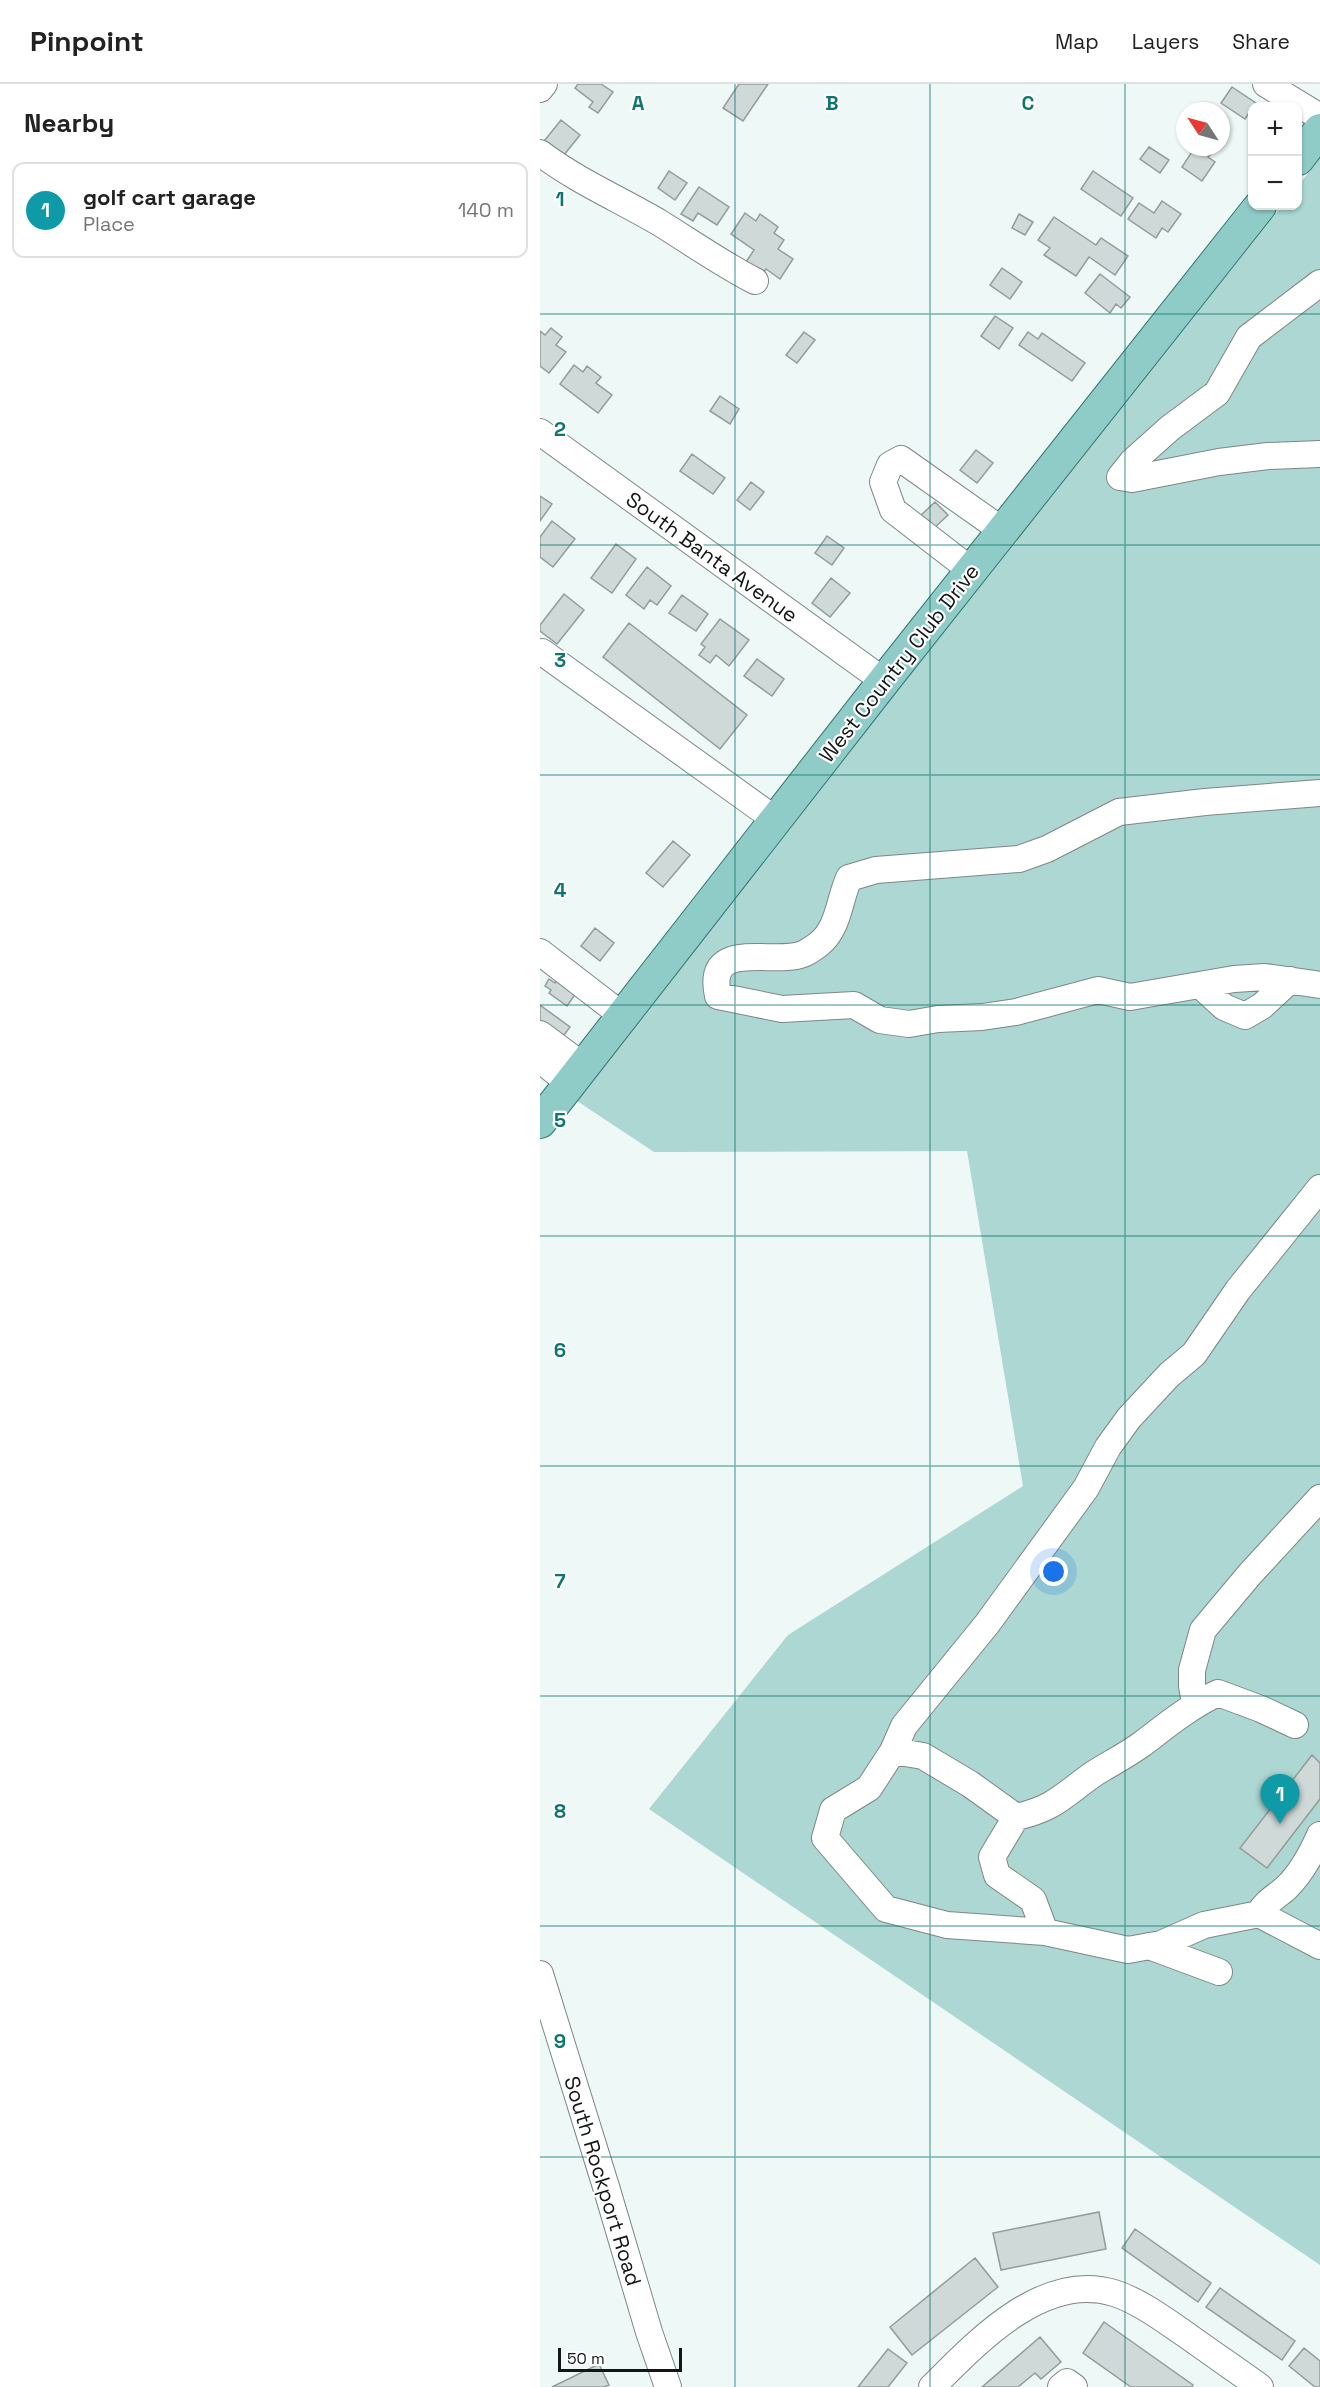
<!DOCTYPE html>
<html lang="en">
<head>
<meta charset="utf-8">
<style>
	body { margin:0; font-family:"Space Grotesk",sans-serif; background:#f6f6f6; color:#222 }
	.controls { position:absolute; right:18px; top:18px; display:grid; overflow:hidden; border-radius:12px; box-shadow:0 2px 4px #0004 }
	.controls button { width:54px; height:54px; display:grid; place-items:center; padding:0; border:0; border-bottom:2px solid #e0e0e0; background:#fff; color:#222; font:30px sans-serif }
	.compass { position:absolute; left:636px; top:18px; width:54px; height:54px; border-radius:50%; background:#fff; box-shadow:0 2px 4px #0004; rotate:306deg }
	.scale { position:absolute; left:18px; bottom:15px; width:124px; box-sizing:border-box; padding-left:6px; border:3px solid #131616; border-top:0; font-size:16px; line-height:21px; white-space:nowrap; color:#131616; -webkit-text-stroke:4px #fff; paint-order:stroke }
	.you { position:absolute; left:514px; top:1488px; width:21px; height:21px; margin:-15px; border:4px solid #fff; border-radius:50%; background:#1a73e8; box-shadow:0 0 0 9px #1a73e833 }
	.badge { display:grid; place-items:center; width:39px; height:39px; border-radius:50%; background:#2563eb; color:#fff; font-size:20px; font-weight:700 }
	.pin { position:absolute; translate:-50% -50px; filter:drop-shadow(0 2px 3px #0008) }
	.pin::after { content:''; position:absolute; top:32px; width:21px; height:18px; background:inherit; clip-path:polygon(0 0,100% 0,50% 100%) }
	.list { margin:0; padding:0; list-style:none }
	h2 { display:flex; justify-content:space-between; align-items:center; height:78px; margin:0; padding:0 24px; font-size:26px }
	h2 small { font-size:20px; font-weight:400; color:#767676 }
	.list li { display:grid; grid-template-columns:39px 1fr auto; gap:18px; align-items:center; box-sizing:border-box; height:96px; margin:0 12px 12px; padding:0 12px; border:2px solid #e0e0e0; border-radius:12px }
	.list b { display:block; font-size:22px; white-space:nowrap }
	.list p { margin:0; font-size:20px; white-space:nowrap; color:#767676 }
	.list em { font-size:20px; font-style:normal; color:#767676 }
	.map { position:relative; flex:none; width:780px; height:2303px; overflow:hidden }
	header { display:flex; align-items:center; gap:36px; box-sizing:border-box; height:84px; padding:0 30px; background:#fff; border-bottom:2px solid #e0e0e0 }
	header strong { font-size:28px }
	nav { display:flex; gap:33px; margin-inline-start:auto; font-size:21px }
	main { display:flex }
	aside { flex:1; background:#fff }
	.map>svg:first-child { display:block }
</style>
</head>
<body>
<header>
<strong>Pinpoint</strong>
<nav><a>Map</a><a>Layers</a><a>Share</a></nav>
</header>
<main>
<aside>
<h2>Nearby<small></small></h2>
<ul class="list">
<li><span class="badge" style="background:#0f9aa8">1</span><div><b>golf cart garage</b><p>Place</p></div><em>140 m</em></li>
</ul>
</aside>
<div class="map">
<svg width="780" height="2303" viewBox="0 0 780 2303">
	<rect width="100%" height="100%" fill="#eef8f7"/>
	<path fill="#acd7d2" d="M780,74V2181L109,1725L248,1551L483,1402L427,1067L114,1068L31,1013L742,122H758V102Z"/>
	<path fill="#cfd9d8" stroke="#939c9a" stroke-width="1.5" d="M38,0H61L73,8L58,29L49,23L53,18L35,4Z
		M199,0H228L203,37L183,24Z
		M692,3L716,19L705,35L681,19Z
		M21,36L40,51L20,76L1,61Z
		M609,63L629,76L620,89L600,75Z
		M655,63H661L671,70L668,73L675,78L662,97L642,83Z
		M129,87L147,99L135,116L118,104Z
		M553,87L593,114L581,132L541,105Z
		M159,103L189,123L177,141L158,129L153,137L141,130Z
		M622,117L641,130L628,148L622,144L616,154L588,135L599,119L614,129Z
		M205,129L216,137L220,130L238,143L234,149L244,156L238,165L253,175L240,195L226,185L221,192L204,181L214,166L191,150Z
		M479,130L493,138L485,151L472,144Z
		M514,133L556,161L561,154L588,172L575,191L549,173L536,192L504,171L510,164L498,156Z
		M462,184L482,198L470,215L450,201Z
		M560,190L590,213L581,224L576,220L570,229L545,209Z
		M455,232L473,244L459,265L441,252Z
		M11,244L22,253L16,261L26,268L9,289L0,282V247L5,251Z
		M264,248L275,256L257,279L246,271Z
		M488,248L498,255L502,249L545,279L532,297L479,261Z
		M34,281L43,288L47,282L61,293L56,299L72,311L58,329L20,300Z
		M180,312L199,325L190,340L170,327Z
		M436,366L453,379L437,399L420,386Z
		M152,370L185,394L173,410L140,387Z
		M211,398L224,408L210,426L197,416Z
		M0,412L12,420L0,437Z
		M395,418L408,431L392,446L379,433Z
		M12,437L35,455L13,483L0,473V453Z
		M287,452L304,464L292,481L275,469Z
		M76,460L96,475L72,509L51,494Z
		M107,483L131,502L117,521L110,516L104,525L86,511Z
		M291,494L310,509L290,533L272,519Z
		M24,510L44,526L17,560L0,547V541Z
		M142,511L168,530L156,547L129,529Z
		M180,535L209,556L189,582L176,571L170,579L159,571L165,563L161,560Z
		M89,539L207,631L180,665L63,573Z
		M217,575L244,595L232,612L204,592Z
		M133,757L150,771L123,803L106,789Z
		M55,844L74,859L60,877L41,862Z
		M20,891L39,905L27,922L9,909L11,906L5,902L9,895L15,899Z
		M0,921L30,943L19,958L0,943Z
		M772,1671L780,1679V1715L727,1784L700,1764Z
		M559,2128L566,2165L461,2186L453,2149Z
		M595,2145L671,2199L658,2218L582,2164Z
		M435,2174L458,2203L372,2271L350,2243Z
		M680,2204L755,2257L742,2276L666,2223Z
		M564,2238L653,2301L652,2303H591L543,2269Z
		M500,2253L521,2278L501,2295L495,2289L478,2303H442Z
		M764,2264L780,2277V2303H775L749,2282Z
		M348,2265L367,2279L348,2303H318Z
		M59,2280L69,2301L64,2303H12Z"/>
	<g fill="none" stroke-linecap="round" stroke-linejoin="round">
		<g stroke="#7e8786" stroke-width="28">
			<path id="minor" d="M726,0L780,33
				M0,5L4,0
				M0,69C37,97 81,116 120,139C152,159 182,180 215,197
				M780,199L709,253L677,309L630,344L592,378L580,393L592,395L679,378L728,372L780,370
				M0,348L344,597
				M432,487L353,426L343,398L350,381L361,375L463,447
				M2,568L236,736
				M780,709L665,718L579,728L507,765L479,775L336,786L309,794C299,816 299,844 279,860C275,863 268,868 263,870C234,882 165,853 178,912L242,925L314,921L340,936L369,940L398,935L442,933L476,928L558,906L590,913L694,895L725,893L780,901
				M0,868L83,932
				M660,901L684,923L705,932L722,922L750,896
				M0,950L43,982
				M0,975L30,1000
				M655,1619L652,1602V1586L663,1546L710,1490L780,1414
				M755,1641L721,1625L678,1609C650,1622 627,1641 602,1660C587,1671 571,1679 555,1689C523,1711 516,1724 476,1733L452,1773L457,1791L493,1816L505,1848L407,1841L346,1825L285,1754L293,1726L329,1704L353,1667L364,1642L447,1540L546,1404L568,1363L589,1334L629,1291L654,1270L698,1206L780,1104
				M353,1667L383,1672L430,1700L476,1733
				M719,1830C726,1817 736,1813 746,1804C761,1790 772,1769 780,1751
				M505,1848L588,1866L621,1860L664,1841L719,1830L780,1862
				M609,1862L679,1888
				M0,1890L67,2106L109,2248L128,2303
				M392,2303C436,2259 503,2187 574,2209C599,2217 623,2235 645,2250C670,2268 695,2285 720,2303
				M521,2303L527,2298L534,2303"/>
		</g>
		<g stroke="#347671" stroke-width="34">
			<path id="major" d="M758,75L780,46
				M0,1038L344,597L720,122"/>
		</g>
		<use href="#minor" stroke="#fff" stroke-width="26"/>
		<use href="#major" stroke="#8fccc7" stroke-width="32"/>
	</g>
	<path fill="none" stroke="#0f766e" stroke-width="1.5" stroke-opacity="0.55" d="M195,0V2303M390,0V2303M585,0V2303M0,230H780M0,461H780M0,691H780M0,921H780M0,1152H780M0,1382H780M0,1612H780M0,1842H780M0,2073H780"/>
	<g text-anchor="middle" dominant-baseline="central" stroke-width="4.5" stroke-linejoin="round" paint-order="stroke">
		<g font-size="21" fill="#131616" stroke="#fff">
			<text transform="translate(172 473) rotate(36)">South Banta Avenue</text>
			<text transform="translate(359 579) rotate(-52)">West Country Club Drive</text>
			<text transform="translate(63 2097) rotate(73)">South Rockport Road</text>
		</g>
	</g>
	<g font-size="20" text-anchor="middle" font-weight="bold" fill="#0f766e" stroke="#fff" stroke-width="4.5" stroke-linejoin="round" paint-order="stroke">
		<text x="98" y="26">A</text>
		<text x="292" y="26">B</text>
		<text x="488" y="26">C</text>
		<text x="20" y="122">1</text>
		<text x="20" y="352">2</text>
		<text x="20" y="583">3</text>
		<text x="20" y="813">4</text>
		<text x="20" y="1043">5</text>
		<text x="20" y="1273">6</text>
		<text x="20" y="1504">7</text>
		<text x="20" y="1734">8</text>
		<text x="20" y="1964">9</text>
	</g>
</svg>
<div class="controls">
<button>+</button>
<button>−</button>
</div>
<svg class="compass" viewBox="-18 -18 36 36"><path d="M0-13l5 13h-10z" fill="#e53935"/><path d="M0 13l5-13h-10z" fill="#767676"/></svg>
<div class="scale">50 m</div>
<div class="you"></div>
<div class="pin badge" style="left:740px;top:1740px;background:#0f9aa8">1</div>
</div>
</main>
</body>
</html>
